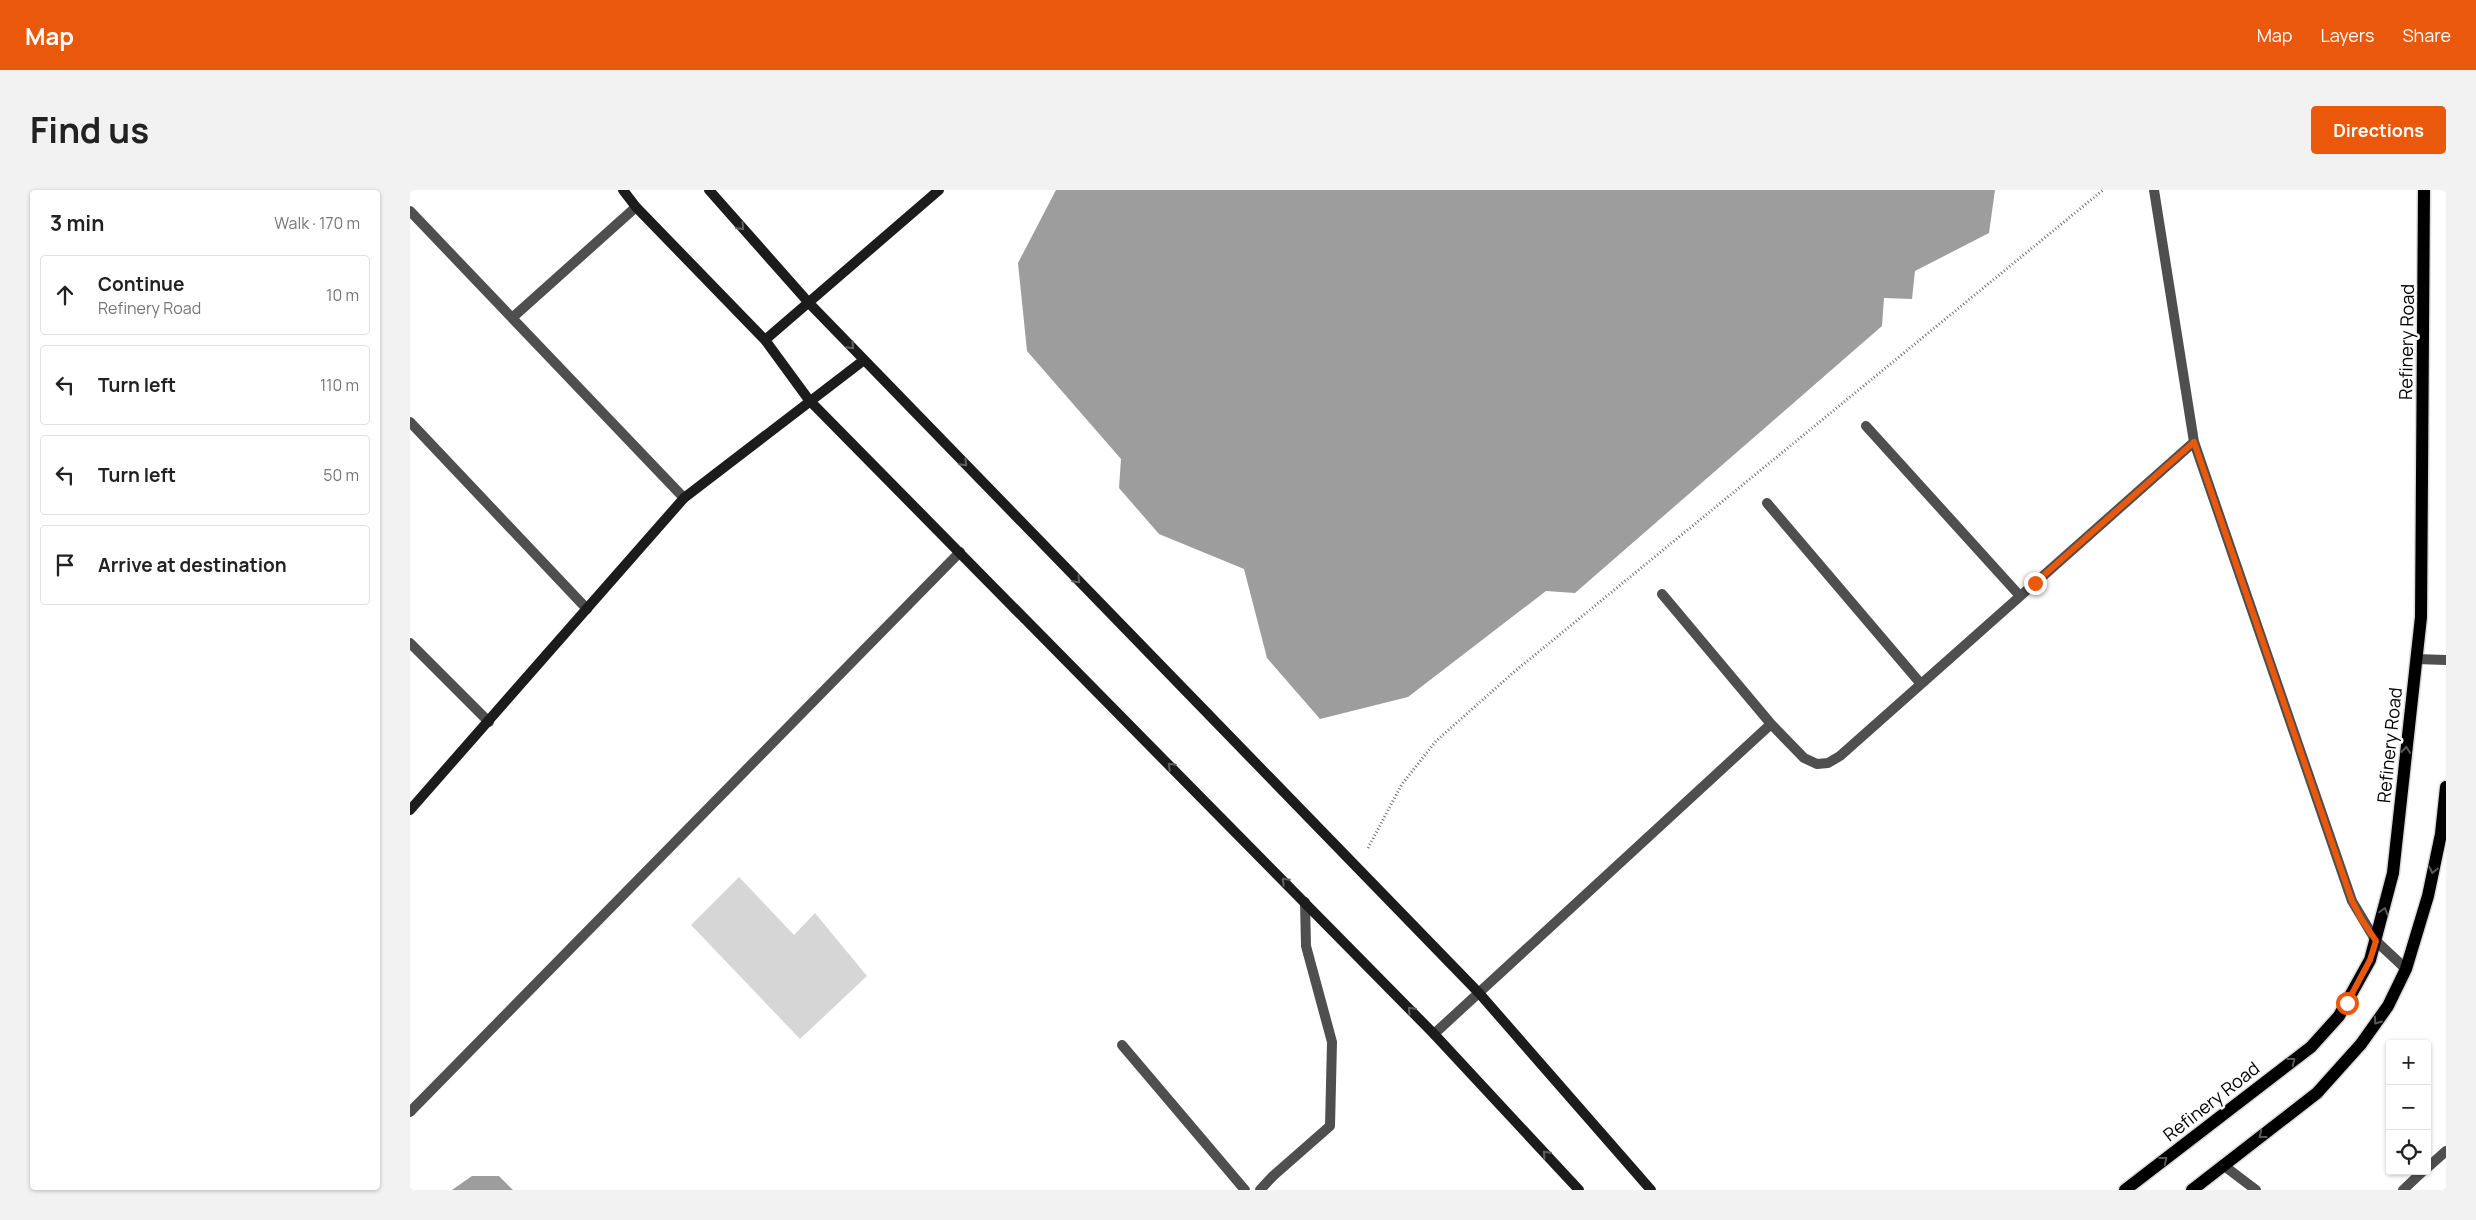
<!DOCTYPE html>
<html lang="en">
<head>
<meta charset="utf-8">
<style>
	body { margin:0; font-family:Manrope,sans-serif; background:#f2f2f2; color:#222 }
	.controls { position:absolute; right:15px; bottom:15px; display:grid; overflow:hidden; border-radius:5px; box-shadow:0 1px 4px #0004 }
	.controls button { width:45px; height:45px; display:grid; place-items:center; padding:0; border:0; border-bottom:1px solid #e0e0e0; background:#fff; color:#222; font:25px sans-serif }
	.stop { position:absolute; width:15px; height:15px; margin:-11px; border:4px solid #ea580c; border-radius:50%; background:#fff }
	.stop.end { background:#ea580c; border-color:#fff; box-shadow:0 1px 5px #0008 }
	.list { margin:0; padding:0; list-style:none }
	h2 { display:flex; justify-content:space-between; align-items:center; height:65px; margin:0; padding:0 20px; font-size:21px }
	h2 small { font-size:16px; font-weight:400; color:#767676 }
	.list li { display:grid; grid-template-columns:32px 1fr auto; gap:15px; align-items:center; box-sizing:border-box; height:80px; margin:0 10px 10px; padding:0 10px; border:1px solid #e0e0e0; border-radius:5px }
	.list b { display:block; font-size:19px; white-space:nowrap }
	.list p { margin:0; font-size:16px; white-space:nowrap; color:#767676 }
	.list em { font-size:16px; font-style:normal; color:#767676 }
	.icon { flex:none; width:28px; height:28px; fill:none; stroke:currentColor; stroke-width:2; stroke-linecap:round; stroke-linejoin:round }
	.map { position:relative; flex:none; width:2036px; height:1000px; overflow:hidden; border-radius:5px }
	header { display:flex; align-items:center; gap:30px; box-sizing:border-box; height:70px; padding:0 25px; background:#ea580c; color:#fff }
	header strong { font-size:24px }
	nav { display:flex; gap:28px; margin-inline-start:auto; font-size:18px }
	.intro { display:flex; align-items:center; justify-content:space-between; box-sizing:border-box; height:120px; padding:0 30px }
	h1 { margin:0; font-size:35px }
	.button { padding:12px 22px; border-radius:5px; background:#ea580c; color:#fff; font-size:18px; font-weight:700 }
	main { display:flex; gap:30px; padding:0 30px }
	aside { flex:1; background:#fff; border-radius:5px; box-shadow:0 1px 4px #0004 }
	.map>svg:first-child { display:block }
</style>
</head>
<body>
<header>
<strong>Map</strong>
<nav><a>Map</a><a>Layers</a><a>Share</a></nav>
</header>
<div class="intro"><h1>Find us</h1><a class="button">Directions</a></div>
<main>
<aside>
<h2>3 min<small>Walk · 170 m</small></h2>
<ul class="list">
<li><svg class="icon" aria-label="ahead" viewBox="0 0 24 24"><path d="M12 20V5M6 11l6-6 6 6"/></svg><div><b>Continue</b><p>Refinery Road</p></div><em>10 m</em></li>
<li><svg class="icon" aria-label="left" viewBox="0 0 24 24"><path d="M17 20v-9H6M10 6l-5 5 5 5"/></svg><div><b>Turn left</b></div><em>110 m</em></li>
<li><svg class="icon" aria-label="left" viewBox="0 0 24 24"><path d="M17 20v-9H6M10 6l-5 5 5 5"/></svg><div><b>Turn left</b></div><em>50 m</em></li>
<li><svg class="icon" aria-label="arrive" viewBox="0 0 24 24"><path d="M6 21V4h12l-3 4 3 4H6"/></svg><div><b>Arrive at destination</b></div></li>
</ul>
</aside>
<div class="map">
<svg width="2036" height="1000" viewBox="0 0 2036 1000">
	<rect width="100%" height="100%" fill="#fff"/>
	<path fill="#d6d6d6" d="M329,687L384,745L405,723L457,786L390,849L281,735Z"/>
	<path fill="#9d9d9d" d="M646,0H1585L1579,43L1505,81L1502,109L1474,108L1472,136L1165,403L1136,401L998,507L910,529L857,468L834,379L749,344L709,298L711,269L617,161L608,73Z
		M62,986H89L103,1000H42Z"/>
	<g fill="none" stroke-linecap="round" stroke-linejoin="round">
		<g stroke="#dbdbdb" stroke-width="15">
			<path id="primary" d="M1715,1000L1901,857L1929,826L1960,770L1983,683L2011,427L2014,0
				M1782,1000L1907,903L1951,854L1978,816L1996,779L2018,706L2031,644L2036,597"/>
		</g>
		<path stroke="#717171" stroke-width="3" stroke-dasharray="1 2.5" stroke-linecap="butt" d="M958,658L992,594L1026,551L1104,482L1693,0"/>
		<path stroke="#4f4f4f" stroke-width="10" d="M2006,469L2036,470"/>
		<path stroke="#4f4f4f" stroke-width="10" d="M1744,0L1784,252L1942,711L1966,751L1996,779
			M0,21L274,308
			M102,128L226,17
			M0,232L177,419
			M1456,236L1610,406
			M1357,313L1511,494
			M1252,404L1361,534L1394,568L1407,574L1418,573L1430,566L1784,252
			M0,453L79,532
			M1024,844L1361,534
			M712,855L835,1000
			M0,922L550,362
			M1813,975L1846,1000
			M2017,978L2036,961
			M850,1000L863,986L920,936L922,852L896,756L895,712
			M1993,1000L2013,981"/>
		<path stroke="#1c1c1c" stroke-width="10" d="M213,0L226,17L355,150L399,210L1024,844L1169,1000
			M299,0L399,113L1069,803L1241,1000
			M355,150L529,0
			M0,620L274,308L454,170"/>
		<use href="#primary" stroke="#000" stroke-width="12"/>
	</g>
	<defs><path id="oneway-chevron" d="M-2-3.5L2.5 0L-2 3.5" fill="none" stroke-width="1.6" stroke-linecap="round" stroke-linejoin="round" transform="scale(1.25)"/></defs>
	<g stroke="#606060">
		<use href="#oneway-chevron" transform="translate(331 37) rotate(48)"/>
		<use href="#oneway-chevron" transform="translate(441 156) rotate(46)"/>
		<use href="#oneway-chevron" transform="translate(554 273) rotate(46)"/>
		<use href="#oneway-chevron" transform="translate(667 390) rotate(46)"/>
		<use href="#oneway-chevron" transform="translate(761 576) rotate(-135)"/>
		<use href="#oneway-chevron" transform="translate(875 691) rotate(-135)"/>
		<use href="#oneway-chevron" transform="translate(1001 820) rotate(-134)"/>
		<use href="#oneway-chevron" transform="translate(1136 964) rotate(-133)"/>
	</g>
	<g stroke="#595959">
		<use href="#oneway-chevron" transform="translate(1996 560) rotate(-84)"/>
		<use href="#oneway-chevron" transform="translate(2023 680) rotate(102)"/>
		<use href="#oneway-chevron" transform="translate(1974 721) rotate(-74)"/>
		<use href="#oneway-chevron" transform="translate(1967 831) rotate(126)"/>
		<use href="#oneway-chevron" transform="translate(1882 871) rotate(-38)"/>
		<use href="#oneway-chevron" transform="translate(1852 945) rotate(142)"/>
		<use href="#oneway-chevron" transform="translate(1754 970) rotate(-38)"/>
	</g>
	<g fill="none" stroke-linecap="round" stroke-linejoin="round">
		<path stroke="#ea580c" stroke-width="6" d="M1625,393L1784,252L1942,711L1952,730L1966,751L1960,770L1937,813"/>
	</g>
	<g text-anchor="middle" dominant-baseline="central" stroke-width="5" stroke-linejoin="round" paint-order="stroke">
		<g font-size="18" fill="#000" stroke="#fff">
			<text transform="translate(1996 152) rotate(-89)">Refinery Road</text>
			<text transform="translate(1979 555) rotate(-84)">Refinery Road</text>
			<text transform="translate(1801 911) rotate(-38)">Refinery Road</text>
		</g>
	</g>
</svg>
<div class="controls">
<button>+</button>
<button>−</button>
<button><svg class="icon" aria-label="locate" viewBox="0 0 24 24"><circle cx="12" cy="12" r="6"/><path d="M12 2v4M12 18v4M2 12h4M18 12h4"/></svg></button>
</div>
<div class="stop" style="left:1937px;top:813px"></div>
<div class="stop end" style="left:1625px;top:393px"></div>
</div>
</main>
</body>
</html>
